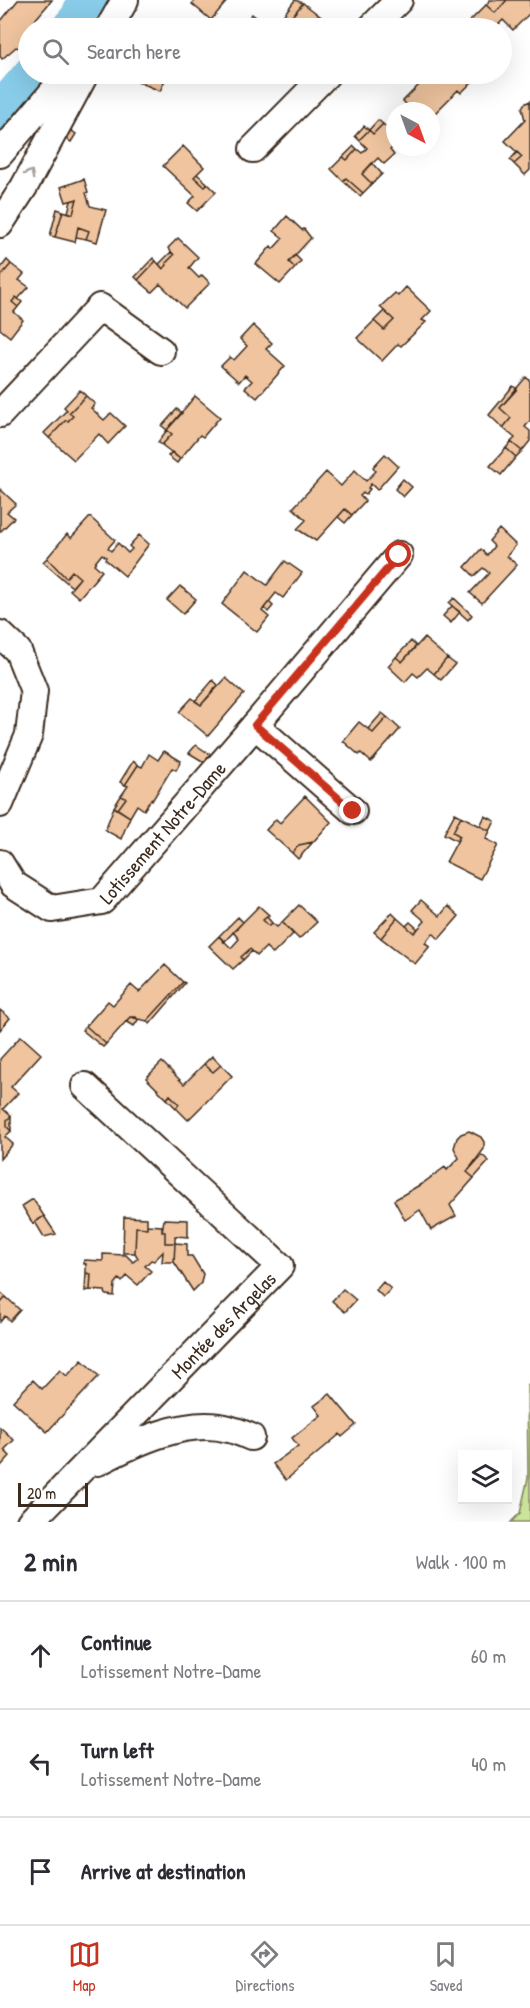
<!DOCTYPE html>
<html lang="en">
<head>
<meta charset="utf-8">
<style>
	body { margin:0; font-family:"Patrick Hand",sans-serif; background:#f7f7f7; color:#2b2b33 }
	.controls { position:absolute; right:18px; bottom:18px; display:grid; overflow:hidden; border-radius:0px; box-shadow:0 6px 24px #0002 }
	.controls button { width:54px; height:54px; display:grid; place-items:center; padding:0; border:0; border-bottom:2px solid #e1e1e2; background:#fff; color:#2b2b33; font:30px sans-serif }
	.compass { position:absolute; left:386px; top:102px; width:54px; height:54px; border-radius:50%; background:#fff; box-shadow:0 6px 24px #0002; rotate:139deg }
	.scale { position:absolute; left:18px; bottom:15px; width:70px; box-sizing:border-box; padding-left:6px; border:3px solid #3b2a1e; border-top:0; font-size:16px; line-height:21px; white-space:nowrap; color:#3b2a1e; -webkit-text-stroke:4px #fff; paint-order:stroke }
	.stop { position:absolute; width:18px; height:18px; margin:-14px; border:4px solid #c8321e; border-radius:50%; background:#fff }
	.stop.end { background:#c8321e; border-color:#fff; box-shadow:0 2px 6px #0008 }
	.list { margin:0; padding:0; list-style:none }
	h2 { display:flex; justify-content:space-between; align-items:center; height:78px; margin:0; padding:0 24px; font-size:26px }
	h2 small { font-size:20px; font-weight:400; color:#7c7c81 }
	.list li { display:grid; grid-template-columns:39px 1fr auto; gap:18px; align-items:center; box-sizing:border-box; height:108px; padding:0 24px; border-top:2px solid #e1e1e2 }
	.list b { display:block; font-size:22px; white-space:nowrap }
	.list p { margin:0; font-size:20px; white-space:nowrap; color:#7c7c81 }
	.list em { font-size:20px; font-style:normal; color:#7c7c81 }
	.icon { flex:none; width:33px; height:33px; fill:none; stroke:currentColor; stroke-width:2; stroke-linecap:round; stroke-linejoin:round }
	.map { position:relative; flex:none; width:530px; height:1522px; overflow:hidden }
	.search { position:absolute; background:#fff; box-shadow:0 6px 24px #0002; left:18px; right:18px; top:18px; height:66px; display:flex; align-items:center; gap:15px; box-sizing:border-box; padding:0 21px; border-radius:33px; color:#7c7c81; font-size:22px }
	.sheet { height:402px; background:#fff }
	nav { display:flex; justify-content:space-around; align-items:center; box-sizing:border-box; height:84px; border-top:2px solid #e1e1e2; background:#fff; font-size:16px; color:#7c7c81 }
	nav a { display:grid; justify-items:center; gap:3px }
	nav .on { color:#c8321e }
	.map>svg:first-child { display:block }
</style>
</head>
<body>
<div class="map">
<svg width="530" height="1522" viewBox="0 0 530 1522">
	<rect width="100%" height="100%" fill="#fff"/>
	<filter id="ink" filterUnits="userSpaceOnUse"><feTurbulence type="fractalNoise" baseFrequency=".0167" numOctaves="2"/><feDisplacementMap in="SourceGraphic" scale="12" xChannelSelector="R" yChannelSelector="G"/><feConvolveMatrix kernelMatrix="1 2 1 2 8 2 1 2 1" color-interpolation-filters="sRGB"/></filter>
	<g filter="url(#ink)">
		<path fill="#cce59c" stroke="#84885d" stroke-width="1.5" d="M530,1382V1522H511L520,1513L528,1478L527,1386Z"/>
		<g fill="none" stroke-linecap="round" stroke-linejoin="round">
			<path stroke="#88cce9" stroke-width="42" d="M73,28L81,19L88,0
				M0,115L35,74"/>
		</g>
		<path fill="#efc49f" stroke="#3b2a1e" stroke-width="1.5" d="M18,0H52L29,27L28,37L19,48L16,47L2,59L0,56V22Z
			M196,0H228L211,20L192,4Z
			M295,0L303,3L288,21L282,17Z
			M490,0H507L495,13L486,5Z
			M507,0H530V13L513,30L503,20L495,28H476L469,22L486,5L495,13Z
			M303,3L324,19L316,28H273L282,17L288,21Z
			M252,14L265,24L261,28H240Z
			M134,74H168L160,91L132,79Z
			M420,74H430L422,82L417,77Z
			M430,74H444L451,81L459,74H480L461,93L458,90L431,117V111H413L403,101Z
			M444,74H459L451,81Z
			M530,101V170L525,175L514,164L522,157L505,141L525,120L522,108L524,104Z
			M378,120L383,124L373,134L369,130Z
			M383,124L395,136V145L390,150L394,155L384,164L378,158L362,174L372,184L363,193L346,178L343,181L331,169L343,157L347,160L357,149L362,153L367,148L359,140L369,130L373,134Z
			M364,126L369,130L359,140L355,136Z
			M69,129L76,134L71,142L64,138Z
			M183,146L204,167L194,177L205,187L207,183L216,192L197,211L188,203L195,196L163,166Z
			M354,146L357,149L347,160L343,157Z
			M517,152L522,157L514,164L510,160Z
			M372,163L382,174L372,184L362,174Z
			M197,174L207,183L205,187L194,177Z
			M346,178L363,193L360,196L343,181Z
			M84,179L88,192L86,193L90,206L106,210L97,242L86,239L89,231L78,227L75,242L55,237L63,211L73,214L77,199L66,202L61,187Z
			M77,199L73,214L68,212L71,201Z
			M57,209L63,211L55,237L50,236Z
			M287,216L302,230L304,229L311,238L289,262L295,268L280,284L256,264L271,246L273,249L283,238L274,231Z
			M78,227L89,231L86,239L76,237Z
			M178,238L198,257L189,268L199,278L202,275L210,283L185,308L160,284L152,292L138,280L156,261L163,269L167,265L166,263L174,255L168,248Z
			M171,252L174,255L166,263L167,265L163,269L159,264Z
			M295,255L301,261L295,268L289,262Z
			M153,258L156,261L138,280L135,277Z
			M7,260L11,264L0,277V269Z
			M11,264L24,274L19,280L29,287L18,299L16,297L12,302L18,307L14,312L23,320L10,337L0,329V277Z
			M406,287L431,311L422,320L426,322L401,346L398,344L382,361L357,338L374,321L384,330L394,320L380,307L395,293L398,296Z
			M16,297L22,302L18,307L12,302Z
			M384,311L394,320L384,330L374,321Z
			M253,325L272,343L266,349L285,366L257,398L245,388L252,381L245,375L239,382L221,366L230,357L234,360L247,346L240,339Z
			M526,377L530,381V421L525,427L530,431V441L522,451L511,442L515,438L503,428L511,418L500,408Z
			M513,386L517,389L500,408L511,418L503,428L489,415Z
			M80,390L86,396L69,413L73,416L68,421L66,420L49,438L44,433L67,410L64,407Z
			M86,396L95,404L91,408L104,420L111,413L125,426L108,444L99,434L74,460L49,438L66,420L68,421L73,416L69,413Z
			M195,396L220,417L203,437L200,435L180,459L162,445L172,434L167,430Z
			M177,409L182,413L167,430L162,426Z
			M167,430L172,434L162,445L158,442Z
			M511,442L522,451L516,457L506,448Z
			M506,448L516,457L501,475L490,466Z
			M172,452L180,459L177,463L168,456Z
			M385,454L398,466L377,490L371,484L368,488L370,489L365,495L363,493L360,496L365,501L352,515L345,509L316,541L297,529L306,520L293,508L326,472L341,486L355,470L366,481L376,471L373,467Z
			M403,479L412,487L403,497L395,489Z
			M0,489L16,504L7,512L14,518L0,532Z
			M345,509L352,515L345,523L338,517Z
			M90,517L115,540L108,548L111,551L118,543L128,553L132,549L129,546L139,535L149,544L125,576L105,559L106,557L102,554L94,564L102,571L79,598L70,590L80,578L72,571L66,578L47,558L67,534L71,538Z
			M499,529L516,545L507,556L517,565L482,603L470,593L489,573L483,568L474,576L465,567L481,549L487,555L494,546L489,541Z
			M47,558L66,578L72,571L80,578L72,587L43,562Z
			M285,561L302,573L283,598L276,593L264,608L262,611L269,617L257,632L222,604L247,570L267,585Z
			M180,586L196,599L183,614L167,600Z
			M454,598L472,615L468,620L449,603Z
			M269,602L273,606L268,612L264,608Z
			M452,606L460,612L451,623L443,616Z
			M424,638L447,658L434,674L427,668L418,677L413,673L405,682L388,666L396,657L402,662Z
			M411,641L416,646L402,662L396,657Z
			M447,658L455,664L441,680L434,674Z
			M226,678L244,694L208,736L179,712L192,698L201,705Z
			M213,680L218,685L201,705L195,701Z
			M382,713L387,717L373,733L368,729Z
			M387,717L400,729L371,762L361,753L359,755L343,741L359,722L373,733Z
			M196,745L211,755L204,762L189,753Z
			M164,751L181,761L176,770L172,768L152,801L151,799L144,810L137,805L130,817L118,809L126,798L121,796L128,786L125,785L138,765L142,767L149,754L158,760Z
			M133,761L138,765L125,785L120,782Z
			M121,796L126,798L118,809L114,807Z
			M305,796L331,822L313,842L299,845L292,853L266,830L276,819L280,823Z
			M114,807L130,817L121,839L105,830Z
			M455,813L461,816L453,832L460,836L457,841L444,834Z
			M461,816L490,831L486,839L498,845L480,879L446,862L460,836L453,832Z
			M485,816L495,821L490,831L480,826Z
			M313,842L298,859L292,853L299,845Z
			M421,900L440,916L448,906L459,916L439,939L433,933L425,943L430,946L415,964L381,938L397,918L414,933L425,921L412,910Z
			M299,905L317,922L299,939L282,922Z
			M259,906L269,915L263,920L269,926L272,923L277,927L282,922L293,934L273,954L266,947L257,956L250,949L241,957L243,960L233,969L209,946L219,936L231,948L239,939L233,932Z
			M392,913L397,918L381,938L374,932Z
			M238,917L243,922L224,942L219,936Z
			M267,917L272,923L269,926L263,920Z
			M410,922L418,929L414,933L406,926Z
			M250,949L252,951L243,960L241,957Z
			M165,965L183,982L147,1021L130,1017L106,1044L86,1026L108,1001L113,1005L131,985L139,992Z
			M183,982L185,983L150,1024L147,1021Z
			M0,1010L10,1018L0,1030Z
			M130,1017H136L138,1020L134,1026L126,1021Z
			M86,1026L106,1044L103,1047L82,1030Z
			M21,1036L41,1054L11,1087L18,1093L3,1109L11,1116L7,1120V1127L11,1131L5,1137L13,1144L0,1159V1059Z
			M212,1056L221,1065L213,1072L204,1064Z
			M162,1062L184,1084L204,1064L213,1072L221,1065L232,1076L188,1120L176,1108L179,1104L170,1095L167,1099L146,1078Z
			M170,1095L179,1104L176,1108L167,1099Z
			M11,1116V1131L7,1127V1120Z
			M469,1131L481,1137L484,1142V1149L467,1172L474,1178L450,1205L456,1216L431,1230L420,1210L405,1220L394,1200L423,1183L445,1167L447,1170L459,1158L454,1148L457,1138L461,1134Z
			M482,1155L489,1161L474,1178L467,1172Z
			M33,1199L44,1216L33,1224L22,1206Z
			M44,1216L56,1234L44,1237L35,1222Z
			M124,1217L147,1218V1228L136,1227L135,1253H123Z
			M164,1219L188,1220V1237L175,1236V1243H165V1232H162Z
			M147,1225L162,1226V1232H165V1243H175L174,1262H162L163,1252L154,1261L151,1260L145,1266L151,1271L138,1285L127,1276L122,1282L119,1279L115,1284L114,1296L106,1295L105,1291L90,1290L91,1274L86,1273V1264H84V1260L103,1261V1254L126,1255L133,1262L138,1258L135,1253L136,1227L147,1228Z
			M175,1243L187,1244V1256H192L203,1274L201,1283L193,1291L174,1262Z
			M86,1273L91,1274L90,1290L85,1291Z
			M383,1282L391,1289L383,1297L376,1290Z
			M343,1289L356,1300L345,1312L332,1301Z
			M0,1292L6,1297L0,1304Z
			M6,1297L20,1310L10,1321L5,1316L0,1322V1304Z
			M82,1360L99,1376L47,1432L13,1401L33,1380L42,1389L60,1370L67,1376Z
			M330,1394L356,1425L342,1437L340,1434L286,1480L273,1464L298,1446L292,1438L321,1415L314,1406Z
			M0,1427L14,1440L4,1450L10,1456L0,1467Z"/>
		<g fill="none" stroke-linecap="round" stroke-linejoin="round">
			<g stroke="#3b2a1e" stroke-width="30">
				<g id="street">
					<path d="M109,28L125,0"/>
					<path d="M371,28L399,0"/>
					<path d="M253,149L327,74"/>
					<path d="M0,154L68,74"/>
					<path d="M0,224L24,187L85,74"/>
					<path d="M0,414L100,307L161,351"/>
					<path d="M0,634L18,651L34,691L29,735L0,804"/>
					<path d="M255,725L399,555"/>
					<path id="s1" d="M0,863L13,884L52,909L102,901L255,725L353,811"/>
					<path d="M98,1462C134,1443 187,1417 229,1429C237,1431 244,1434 251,1437"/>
					<path id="s2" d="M30,1522L280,1266L85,1086"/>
				</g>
			</g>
			<use href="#street" stroke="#fff" stroke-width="26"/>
		</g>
		<defs><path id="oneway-chevron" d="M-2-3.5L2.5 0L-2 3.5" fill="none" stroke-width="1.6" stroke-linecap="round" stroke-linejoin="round" transform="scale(1.5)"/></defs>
		<use stroke="#a79f9a" href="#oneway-chevron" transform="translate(30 174) rotate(-62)"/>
	</g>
	<g fill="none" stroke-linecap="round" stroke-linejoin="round" filter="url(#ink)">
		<path stroke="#c8321e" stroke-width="8" d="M353,811L255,725L399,555"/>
	</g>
	<g text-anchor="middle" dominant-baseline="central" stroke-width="5" stroke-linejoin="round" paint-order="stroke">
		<g font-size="20" fill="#3b2a1e" stroke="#fff">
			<text stroke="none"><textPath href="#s1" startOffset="213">Lotissement Notre-Dame</textPath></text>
			<text stroke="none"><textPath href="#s2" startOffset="276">Montée des Argelas</textPath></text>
		</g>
	</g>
</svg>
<div class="controls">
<button><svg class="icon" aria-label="layers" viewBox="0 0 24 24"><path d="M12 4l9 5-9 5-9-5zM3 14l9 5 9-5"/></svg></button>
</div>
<svg class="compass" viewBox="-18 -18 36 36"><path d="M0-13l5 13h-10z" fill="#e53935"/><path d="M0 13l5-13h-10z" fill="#7c7c81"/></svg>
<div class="scale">20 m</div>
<div class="stop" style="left:399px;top:555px"></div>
<div class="stop end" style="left:353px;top:811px"></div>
<div class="search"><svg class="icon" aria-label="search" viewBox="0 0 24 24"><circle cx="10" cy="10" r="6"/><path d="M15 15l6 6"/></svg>Search here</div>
</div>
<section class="sheet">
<h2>2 min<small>Walk · 100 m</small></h2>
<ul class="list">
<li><svg class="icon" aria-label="ahead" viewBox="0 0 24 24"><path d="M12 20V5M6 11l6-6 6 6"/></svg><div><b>Continue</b><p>Lotissement Notre-Dame</p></div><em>60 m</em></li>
<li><svg class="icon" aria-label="left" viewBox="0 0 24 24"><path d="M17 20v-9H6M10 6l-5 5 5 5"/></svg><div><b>Turn left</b><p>Lotissement Notre-Dame</p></div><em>40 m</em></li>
<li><svg class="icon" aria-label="arrive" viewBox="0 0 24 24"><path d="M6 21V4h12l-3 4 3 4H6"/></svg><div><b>Arrive at destination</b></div></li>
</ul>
</section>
<nav>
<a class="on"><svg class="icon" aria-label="map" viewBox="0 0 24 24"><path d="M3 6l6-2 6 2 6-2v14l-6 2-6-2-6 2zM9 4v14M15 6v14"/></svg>Map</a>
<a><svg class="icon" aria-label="directions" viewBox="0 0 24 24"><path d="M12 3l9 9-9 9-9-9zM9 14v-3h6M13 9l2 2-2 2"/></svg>Directions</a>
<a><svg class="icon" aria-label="saved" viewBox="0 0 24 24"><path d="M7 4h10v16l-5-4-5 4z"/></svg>Saved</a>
</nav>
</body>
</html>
